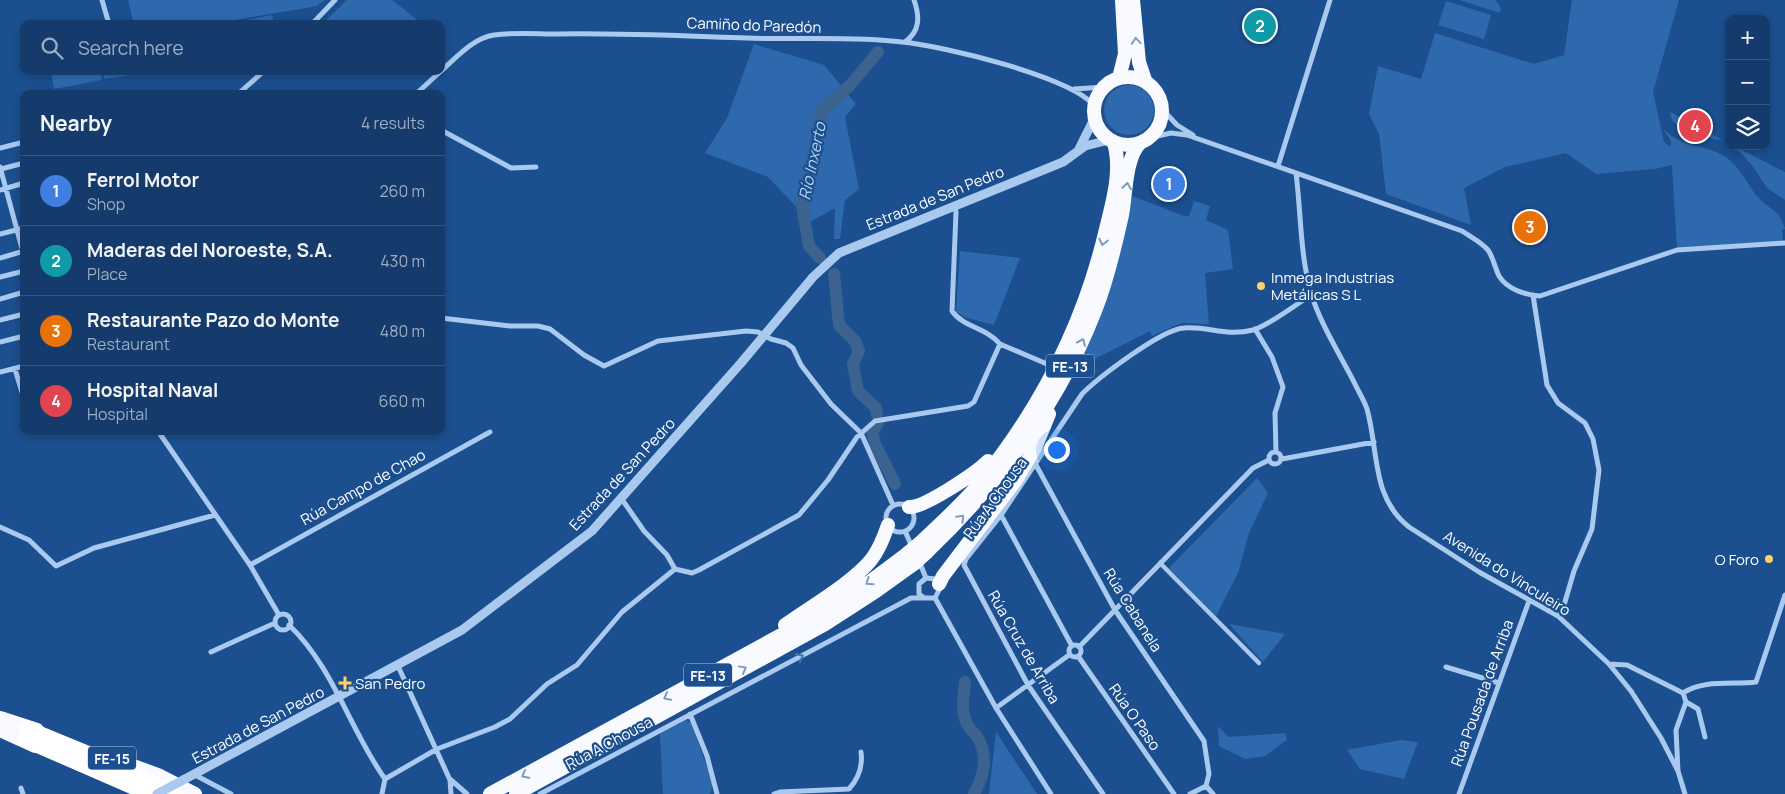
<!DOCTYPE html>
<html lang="en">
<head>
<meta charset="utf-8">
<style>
	body { margin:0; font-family:Manrope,sans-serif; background:#1d4271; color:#f1f3f6 }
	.controls { position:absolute; right:15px; top:15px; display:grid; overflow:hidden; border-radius:10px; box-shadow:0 2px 8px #0003 }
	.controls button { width:45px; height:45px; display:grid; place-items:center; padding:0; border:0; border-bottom:1px solid #33557e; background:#143b6b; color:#f1f3f6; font:25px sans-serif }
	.you { position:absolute; left:1056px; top:449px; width:18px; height:18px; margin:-12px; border:4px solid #fff; border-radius:50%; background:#1a73e8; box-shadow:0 0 0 8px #1a73e833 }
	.badge { display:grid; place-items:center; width:32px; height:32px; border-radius:50%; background:#ffd166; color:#fff; font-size:16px; font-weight:700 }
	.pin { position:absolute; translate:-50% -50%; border:2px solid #fff; box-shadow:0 1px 5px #0006 }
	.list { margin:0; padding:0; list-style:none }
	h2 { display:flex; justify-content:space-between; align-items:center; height:65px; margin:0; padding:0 20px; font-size:21px }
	h2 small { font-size:16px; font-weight:400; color:#9dadc1 }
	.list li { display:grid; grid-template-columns:32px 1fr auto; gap:15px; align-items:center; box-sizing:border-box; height:70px; padding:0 20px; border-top:1px solid #33557e }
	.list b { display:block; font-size:19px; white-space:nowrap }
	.list p { margin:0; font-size:16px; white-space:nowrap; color:#9dadc1 }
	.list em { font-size:16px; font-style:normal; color:#9dadc1 }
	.icon { flex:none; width:28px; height:28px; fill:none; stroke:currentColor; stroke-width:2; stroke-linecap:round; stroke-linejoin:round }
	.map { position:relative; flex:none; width:1785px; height:794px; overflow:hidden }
	.search { position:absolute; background:#143b6b; box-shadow:0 2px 8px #0003; left:20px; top:20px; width:425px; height:55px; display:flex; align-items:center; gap:12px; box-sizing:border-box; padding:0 18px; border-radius:10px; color:#9dadc1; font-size:19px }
	.panel { position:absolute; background:#143b6b; box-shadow:0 2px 8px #0003; left:20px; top:90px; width:425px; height:345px; border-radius:10px }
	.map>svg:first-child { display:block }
</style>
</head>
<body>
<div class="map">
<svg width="1785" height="794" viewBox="0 0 1785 794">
	<rect width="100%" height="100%" fill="#1b4f8f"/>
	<path fill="#2e69ad" d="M128,0H325L317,6L212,24H134Z
		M347,0H392L423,24H322Z
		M1459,0H1495L1501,8L1500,13Z
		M1572,0H1679L1653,92L1664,142L1671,147V141L1662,128C1682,147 1695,143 1718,153C1737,161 1745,180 1756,195C1769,211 1777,205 1785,229H1782L1783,241L1677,248L1672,165L1655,169L1596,174L1566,153L1505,167L1464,188L1471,225L1386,194L1379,134L1369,114L1378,66L1421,79L1435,33L1534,64L1564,55Z
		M1446,1L1491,15L1484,39L1438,25Z
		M272,15L274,24H226Z
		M754,44L824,65L856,104L845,117L859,189L845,200L840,239H834L835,208L804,225L801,212L768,177L705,153L727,118Z
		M51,71H100L102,80L54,89Z
		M103,71H157L104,79Z
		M1104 110a25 25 0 1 1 50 0a25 25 0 1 1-50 0Z
		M1670,112L1724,141C1708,136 1672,135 1670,112Z
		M1734,146L1785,172V200L1767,188L1752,165Z
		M1132,196L1184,216H1189L1194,202L1191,200L1210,206L1206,220L1228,230L1233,269L1205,273L1209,324L1181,323L1152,336L1150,331L1079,367L1101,311Z
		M960,251L1020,258L994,325L964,317L956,311Z
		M1257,478L1268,493L1249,533L1238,573L1216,616L1169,568Z
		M1229,624L1285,634L1263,662Z
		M686,720L691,723L711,778L713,784L710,794H663L660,734Z
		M1218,726L1228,737L1285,733L1287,740L1265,756L1245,759L1219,746Z
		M996,732L1037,794H989Z
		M1401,740L1418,742L1404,779L1360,769L1347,750Z"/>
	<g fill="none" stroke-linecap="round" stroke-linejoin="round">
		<path stroke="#3c6290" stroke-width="12" d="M820,258L809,246L802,206L822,111L851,84L878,52
			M834,274L839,325L855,341L859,351L853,364L858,391L876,408L877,415
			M878,423L872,432L875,444L895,484
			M965,682C964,695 961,709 966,722C968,728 974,732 978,738C988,756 984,776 974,794"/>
		<path stroke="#a9c9ee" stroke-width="4.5" d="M1160,563L1259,663"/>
		<path stroke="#a9c9ee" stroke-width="5" d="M102,0L109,24
			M312,24L335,0
			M905,42C920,31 920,17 914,0
			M441,71C456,58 473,38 494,35C514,32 537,34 558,34C621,33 684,36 747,38C799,40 851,36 902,42C944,46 1068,76 1094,105
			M1074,89L1104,87
			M238,94L264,71
			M416,94L441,71
			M1163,110L1177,125L1193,135
			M441,130L511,168L536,167
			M1149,138L1171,133L1187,135L1462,231C1471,237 1481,242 1488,250C1493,257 1495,268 1499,276C1507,289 1525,295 1540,296L1677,250L1785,243
			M0,148L24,142
			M1278,166L1330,0
			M0,167L24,256
			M1,169L24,163
			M1296,173C1301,212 1300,255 1311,293C1320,323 1339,353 1354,382C1358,391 1364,400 1367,409C1379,452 1371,497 1409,527L1479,572L1558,616L1609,664L1631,691L1661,738L1678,771L1685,794
			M0,190L24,183
			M0,234L24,228
			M0,258L24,251
			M0,277L24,271
			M1533,295L1547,385L1558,403L1585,423L1593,439L1599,470L1592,529L1574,571L1562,612L1558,616
			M0,299L24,292
			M441,318L510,326H538L550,329L584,355L604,366L658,341L746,331L758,332L771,339L786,343L793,348L801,365L831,404L861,433L893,505
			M0,320L24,314
			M1255,329L1272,357L1283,387L1275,413L1276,452
			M0,342L24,336
			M1000,344L1047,364
			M15,369L24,399
			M0,372L24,366
			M158,431L250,565L279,615
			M1269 458a6 6 0 1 1 12 0a6 6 0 1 1-12 0Z
			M1282,459L1374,442
			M1036,465L1115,610L1204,741L1209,774L1206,786L1190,794
			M621,498L644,531L667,555L675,569
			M886 518a14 14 0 1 1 28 0a14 14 0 1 1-28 0Z
			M1001,515L1072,646
			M0,527L29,540L56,566L94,548L215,515
			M905,531L912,547
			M919,561L926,578
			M250,565L490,432
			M935,598L996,708L1051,794
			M275 622a8 8 0 1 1 16 0a8 8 0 1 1-16 0Z
			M289,625C334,668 350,730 385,779L382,794
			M1069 651a6 6 0 1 1 12 0a6 6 0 1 1-12 0Z
			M1079,647L1253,468L1269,460
			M211,652L275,623
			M1078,656L1174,794
			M1609,664L1627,665L1683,693L1686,702L1676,730L1678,771
			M398,666L450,780L451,794
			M1446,667L1499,683
			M1683,693C1704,679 1733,685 1756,682L1785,595
			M1686,702L1698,709L1705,737
			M996,708L1069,655
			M690,714L707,756L717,794
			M195,775L231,794
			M385,779L437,749L495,727L510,719L547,684L577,665L622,612L675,569L692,573L699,570L799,515L828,480L857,437L875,421L968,406L974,402L1000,344C987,328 963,327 952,311L956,212L954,205
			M451,780L467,794
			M1206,786L1213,794
			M21,788L23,794
			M540,794L911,598H935L940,588L935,579L926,578L919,584V594L923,597
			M774,794L780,792L849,789C859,778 863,767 861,752
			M1103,794L1028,685L964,565L966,559L1001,515L1082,394C1099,377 1162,329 1184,328C1209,326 1225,337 1253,330C1268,326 1297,304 1312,294
			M1459,794L1529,601"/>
		<path stroke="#a9c9ee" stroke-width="9" d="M1079,149L1095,117
			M185,779L462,630L592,531L741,363L813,277L839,253L1063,162L1085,146L1109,140"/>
		<path stroke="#f8faff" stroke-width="14" d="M1133,0L1139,62L1145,80
			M1094 111a34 34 0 1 1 68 0a34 34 0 1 1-68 0Z
			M1119,78L1125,54L1122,0
			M909,507C924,508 976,473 988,461
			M920,543C940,524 961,505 979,484C1041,408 1084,324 1106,229C1113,201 1122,170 1114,143
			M927,552C998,484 1059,404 1095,311C1107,281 1115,247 1122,215C1126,195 1125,158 1140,143
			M939,584L943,576L1016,480L1035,448L1049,414
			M785,625C810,607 852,583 871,560C879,550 884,537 888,525
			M0,718L37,730
			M0,730L35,746
			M125,763L158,775L195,794
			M490,794L818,615L868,583L908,553
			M516,794L825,624L876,591L915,563"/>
		<path stroke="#fff" stroke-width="15" d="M26,728L116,765L176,794
			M25,740L149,794"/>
		<path stroke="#a9c9ee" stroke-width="9" d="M157,794L185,779"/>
		<path stroke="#f8faff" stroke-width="14" d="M908,553L920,543
			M915,563L927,552"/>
	</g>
	<defs><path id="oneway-chevron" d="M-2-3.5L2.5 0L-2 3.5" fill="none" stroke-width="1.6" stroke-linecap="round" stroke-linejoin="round" transform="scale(1.25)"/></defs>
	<g stroke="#7e9cc1">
		<use href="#oneway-chevron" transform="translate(1136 41) rotate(-94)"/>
		<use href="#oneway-chevron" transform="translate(1127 186) rotate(-81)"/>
		<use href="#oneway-chevron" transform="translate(1103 242) rotate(103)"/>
		<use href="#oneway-chevron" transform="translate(1082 342) rotate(-66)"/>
		<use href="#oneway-chevron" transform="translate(961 518) rotate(-46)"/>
		<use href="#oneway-chevron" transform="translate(869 582) rotate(145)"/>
		<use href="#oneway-chevron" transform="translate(743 669) rotate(-29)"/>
		<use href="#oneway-chevron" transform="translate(667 697) rotate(152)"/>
		<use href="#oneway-chevron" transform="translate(525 775) rotate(152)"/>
	</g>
	<use stroke="#4674ac" href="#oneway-chevron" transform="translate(800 657) rotate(-27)"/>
	<g fill="#ffd166" stroke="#1b4f8f" stroke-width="2">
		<circle cx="1261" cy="286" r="5"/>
		<circle cx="1769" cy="559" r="5"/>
		<path d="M342.5 675.5h5v5h5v5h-5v5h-5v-5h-5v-5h5z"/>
	</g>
	<g text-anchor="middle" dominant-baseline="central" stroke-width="4.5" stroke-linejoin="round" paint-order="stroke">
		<g fill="#1b4f8f" stroke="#bbcadd" stroke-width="1">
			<rect x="1046" y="354.5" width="48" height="23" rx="4"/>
			<rect x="684" y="663.5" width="48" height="23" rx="4"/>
			<rect x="88" y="746.5" width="48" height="23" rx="4"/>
		</g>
		<g font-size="14" font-weight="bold" fill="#fff">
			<text x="1070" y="366">FE-13</text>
			<text x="708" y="675">FE-13</text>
			<text x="112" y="758">FE-15</text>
		</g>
		<g font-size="15" fill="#fff" stroke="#1b4f8f">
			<text transform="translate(754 25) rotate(2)">Camiño do Paredón</text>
			<text transform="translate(935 198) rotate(-22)">Estrada de San Pedro</text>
			<text transform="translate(622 474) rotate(-47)">Estrada de San Pedro</text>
			<text transform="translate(363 487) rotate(-29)">Rúa Campo de Chao</text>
			<text transform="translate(995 498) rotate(-54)">Rúa A Chousa</text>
			<text transform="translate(1507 573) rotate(32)">Avenida do Vinculeiro</text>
			<text transform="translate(1133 610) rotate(58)">Rúa Cabanela</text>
			<text transform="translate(1024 647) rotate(60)">Rúa Cruz de Arriba</text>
			<text transform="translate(1482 693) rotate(-70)">Rúa Pousada de Arriba</text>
			<text transform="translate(1135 717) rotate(55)">Rúa O Paso</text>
			<text transform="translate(258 725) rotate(-28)">Estrada de San Pedro</text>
			<text transform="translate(609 743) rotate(-28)">Rúa A Chousa</text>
		</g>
		<g font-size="15" fill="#fff" stroke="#1b4f8f" text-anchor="start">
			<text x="1271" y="277">Inmega Industrias<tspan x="1271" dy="17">Metálicas S L</tspan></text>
			<text x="1759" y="559" text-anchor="end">O Foro</text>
			<text x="355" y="683">San Pedro</text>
		</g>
		<g font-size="16" font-style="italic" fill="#b5d3f5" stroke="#1b4f8f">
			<text transform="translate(812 161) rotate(-78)">Río Inxerto</text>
		</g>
	</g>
</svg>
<div class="controls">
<button>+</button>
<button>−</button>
<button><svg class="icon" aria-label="layers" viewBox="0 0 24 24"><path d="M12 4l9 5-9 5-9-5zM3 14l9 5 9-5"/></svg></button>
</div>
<div class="you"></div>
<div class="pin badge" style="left:1169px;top:184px;background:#3f7fe0">1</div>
<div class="pin badge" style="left:1260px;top:26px;background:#0f9aa8">2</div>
<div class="pin badge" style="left:1530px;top:227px;background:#e8710a">3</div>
<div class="pin badge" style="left:1695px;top:126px;background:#e0444e">4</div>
<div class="search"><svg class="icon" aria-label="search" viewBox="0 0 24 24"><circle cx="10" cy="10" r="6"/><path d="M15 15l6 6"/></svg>Search here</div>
<section class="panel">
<h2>Nearby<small>4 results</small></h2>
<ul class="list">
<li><span class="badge" style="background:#3f7fe0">1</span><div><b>Ferrol Motor</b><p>Shop</p></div><em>260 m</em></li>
<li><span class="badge" style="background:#0f9aa8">2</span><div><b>Maderas del Noroeste, S.A.</b><p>Place</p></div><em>430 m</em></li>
<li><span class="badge" style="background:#e8710a">3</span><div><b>Restaurante Pazo do Monte</b><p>Restaurant</p></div><em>480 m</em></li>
<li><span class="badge" style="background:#e0444e">4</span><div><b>Hospital Naval</b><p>Hospital</p></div><em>660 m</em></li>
</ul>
</section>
</div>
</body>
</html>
